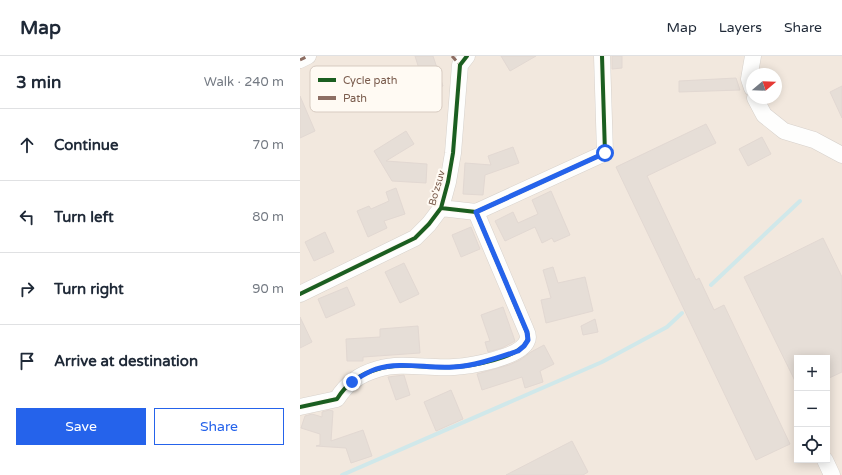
<!DOCTYPE html>
<html lang="en">
<head>
<meta charset="utf-8">
<style>
	body { margin:0; font-family:"Varela Round",sans-serif; background:#f6f6f7; color:#1f2937 }
	.controls { position:absolute; right:12px; bottom:12px; display:grid; overflow:hidden; border-radius:0px; box-shadow:0 2px 10px #0003 }
	.controls button { width:36px; height:36px; display:grid; place-items:center; padding:0; border:0; border-bottom:1px solid #e0e1e3; background:#fff; color:#1f2937; font:20px sans-serif }
	.compass { position:absolute; left:446px; top:12px; width:36px; height:36px; border-radius:50%; background:#fff; box-shadow:0 2px 10px #0003; rotate:71deg }
	.stop { position:absolute; width:12px; height:12px; margin:-9px; border:3px solid #2563eb; border-radius:50%; background:#fff }
	.stop.end { background:#2563eb; border-color:#fff; box-shadow:0 1px 4px #0008 }
	.list { margin:0; padding:0; list-style:none }
	h2 { display:flex; justify-content:space-between; align-items:center; height:52px; margin:0; padding:0 16px; font-size:17px }
	h2 small { font-size:13px; font-weight:400; color:#747a83 }
	.list li { display:grid; grid-template-columns:26px 1fr auto; gap:12px; align-items:center; box-sizing:border-box; height:72px; padding:0 16px; border-top:1px solid #e0e1e3 }
	.list b { display:block; font-size:15px; white-space:nowrap }
	.list em { font-size:13px; font-style:normal; color:#747a83 }
	.actions { display:flex; gap:8px; padding:12px 16px }
	.actions a { flex:1; padding:9px 0; border:1px solid #2563eb; border-radius:0px; text-align:center; font-size:14px; color:#2563eb }
	.actions .main { background:#2563eb; color:#fff }
	.icon { flex:none; width:22px; height:22px; fill:none; stroke:currentColor; stroke-width:2; stroke-linecap:round; stroke-linejoin:round }
	.map { position:relative; flex:none; width:542px; height:419px; overflow:hidden }
	header { display:flex; align-items:center; gap:24px; box-sizing:border-box; height:56px; padding:0 20px; background:#fff; border-bottom:1px solid #e0e1e3 }
	header strong { font-size:19px }
	nav { display:flex; gap:22px; margin-inline-start:auto; font-size:14px }
	main { display:flex }
	aside { flex:1; background:#fff }
	.map>svg:first-child { display:block }
</style>
</head>
<body>
<header>
<strong>Map</strong>
<nav><a>Map</a><a>Layers</a><a>Share</a></nav>
</header>
<main>
<aside>
<h2>3 min<small>Walk · 240 m</small></h2>
<ul class="list">
<li><svg class="icon" aria-label="ahead" viewBox="0 0 24 24"><path d="M12 20V5M6 11l6-6 6 6"/></svg><div><b>Continue</b></div><em>70 m</em></li>
<li><svg class="icon" aria-label="left" viewBox="0 0 24 24"><path d="M17 20v-9H6M10 6l-5 5 5 5"/></svg><div><b>Turn left</b></div><em>80 m</em></li>
<li><svg class="icon" aria-label="right" viewBox="0 0 24 24"><path d="M7 20v-9h11M14 6l5 5-5 5"/></svg><div><b>Turn right</b></div><em>90 m</em></li>
<li><svg class="icon" aria-label="arrive" viewBox="0 0 24 24"><path d="M6 21V4h12l-3 4 3 4H6"/></svg><div><b>Arrive at destination</b></div></li>
</ul>
<div class="actions"><a class="main">Save</a><a>Share</a></div>
</aside>
<div class="map">
<svg width="542" height="419" viewBox="0 0 542 419">
	<rect width="100%" height="100%" fill="#f9f5f0"/>
	<path fill="#f2e8de" fill-rule="evenodd" d="M0,0H542V419H0ZM452,18H476V42H452ZM497,302H527V404H497Z"/>
	<g fill="none" stroke-linecap="round" stroke-linejoin="round">
		<path stroke="#d0e8ea" stroke-width="4" d="M411,229L500,145
			M42,419L302,306L367,271L382,257"/>
	</g>
	<path fill="#e6ded7" stroke="#e2d8d2" d="M115,0H133L143,30L126,35Z
		M201,0H236L210,15Z
		M312,0H322V12L312,13Z
		M436,22L440,34L379,36V25Z
		M542,30V62L530,36Z
		M0,40L15,75L0,82Z
		M406,68L416,87L347,120L396,224L399,222L414,254L424,249L490,388L456,404L316,111Z
		M106,75L114,88L86,105L127,108L126,127L92,125L74,95Z
		M462,81L471,98L448,110L439,93Z
		M213,91L219,107L185,119L183,139L163,138L165,107L191,109L188,100Z
		M96,132L105,158L84,165L87,172L68,181L57,155L69,150L71,153L89,145L86,136Z
		M251,135L270,179L254,186L252,182L242,187L235,171L205,185L195,165L213,156L218,167L238,158L232,144Z
		M171,171L180,193L161,201L152,179Z
		M25,176L34,196L14,205L5,186Z
		M523,182L542,221V316L527,323V302H497V329L444,221Z
		M104,207L119,238L100,247L85,216Z
		M253,211L258,227L285,221L293,255L246,267L241,244L251,242L243,214Z
		M47,231L55,249L26,262L18,243Z
		M203,251L215,285L202,292L188,296L185,286L190,285L181,259Z
		M0,261L12,286L0,292Z
		M295,263L298,276L283,279L281,270Z
		M118,270L120,297L63,301V305H47L46,283L80,281V273Z
		M244,289L254,308L240,315L243,326L225,332L222,321L182,334L177,318L209,309L220,304L231,296Z
		M104,319L110,339L96,344L88,321Z
		M151,334L163,363L136,375L124,346Z
		M29,354L33,355L31,385L63,374L72,400L51,407L46,392L16,390L20,389V378L1,372L5,360L12,358L22,361V356Z
		M272,385L288,416L283,419H206Z"/>
	<g fill="none" stroke-linecap="round" stroke-linejoin="round">
		<g stroke="#d7d1cb" stroke-width="17">
			<path id="minor" d="M0,4L8,0
				M452,32L449,23L453,0
				M455,42L464,59L484,75L514,84L542,99
				M141,152L176,156L305,97L302,0
				M0,238L115,182L129,168L141,152L148,126L153,97L160,9L167,0
				M0,351L37,343C46,328 60,318 78,313C103,306 129,313 154,311C170,310 220,302 227,285C229,281 228,278 226,274L176,156
				M525,404L532,419"/>
		</g>
		<use href="#minor" stroke="#fefefd" stroke-width="16"/>
		<path stroke="#8d6e63" stroke-width="3" stroke-dasharray="6 3" stroke-linecap="butt" d="M152,0L160,9
			M0,4L8,0"/>
		<g stroke="#fffaf3" stroke-width="6">
			<path id="cycleway" d="M141,152L176,156L305,97L302,0
				M0,238L115,182L129,168L141,152L148,126L153,97L160,9L167,0
				M0,351L37,343C46,328 60,318 78,313C103,306 129,313 154,311C170,310 220,302 227,285C229,281 228,278 226,274L176,156"/>
		</g>
		<use href="#cycleway" stroke="#1b5e20" stroke-width="4"/>
	</g>
	<g fill="none" stroke-linecap="round" stroke-linejoin="round">
		<path stroke="#2563eb" stroke-width="5" d="M52,326C60,321 67,316 76,313C101,305 128,313 153,311C175,310 197,302 218,295L224,290L228,284L227,276L176,156L305,97"/>
	</g>
	<g text-anchor="middle" dominant-baseline="central" stroke-width="4" stroke-linejoin="round" paint-order="stroke">
		<g font-size="10" fill="#7a5c4d" stroke="#fffaf3">
			<text transform="translate(137 132) rotate(-74)">Bo'zsuv</text>
		</g>
	</g>
	<rect x="10" y="10" width="132" height="46" rx="6" fill="#fffaf3" stroke="#d7cbc1" stroke-width="1"/>
	<rect x="18" y="22" width="18" height="4" fill="#1b5e20"/>
	<rect x="18" y="40" width="18" height="4" fill="#8d6e63"/>
	<g font-size="11" fill="#7a5c4d">
		<text x="43" y="28">Cycle path</text>
		<text x="43" y="46">Path</text>
	</g>
</svg>
<div class="controls">
<button>+</button>
<button>−</button>
<button><svg class="icon" aria-label="locate" viewBox="0 0 24 24"><circle cx="12" cy="12" r="6"/><path d="M12 2v4M12 18v4M2 12h4M18 12h4"/></svg></button>
</div>
<svg class="compass" viewBox="-18 -18 36 36"><path d="M0-13l5 13h-10z" fill="#e53935"/><path d="M0 13l5-13h-10z" fill="#747a83"/></svg>
<div class="stop" style="left:305px;top:97px"></div>
<div class="stop end" style="left:52px;top:326px"></div>
</div>
</main>
</body>
</html>
